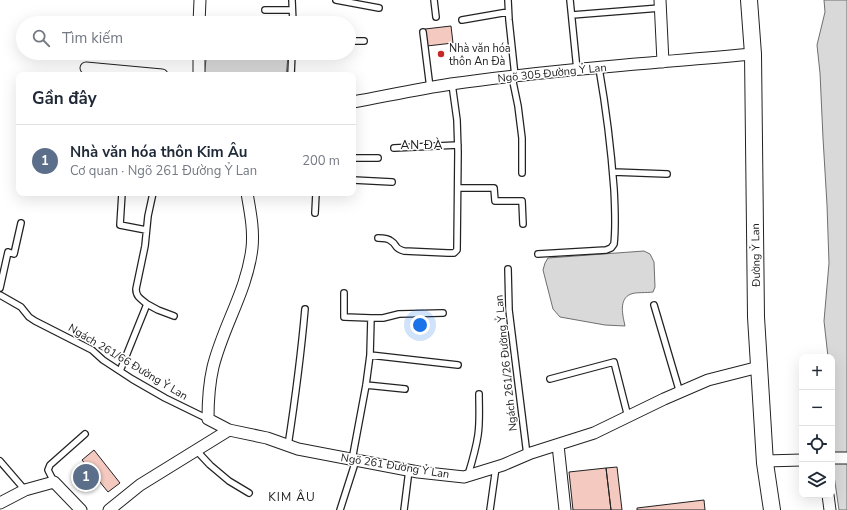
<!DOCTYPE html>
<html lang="vi">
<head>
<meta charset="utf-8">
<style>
	body { margin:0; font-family:"Nunito Sans",sans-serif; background:#f6f6f7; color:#1f2937 }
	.controls { position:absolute; right:12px; bottom:12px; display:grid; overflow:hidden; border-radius:8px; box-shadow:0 4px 16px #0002 }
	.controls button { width:36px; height:36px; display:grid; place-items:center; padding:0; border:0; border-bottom:1px solid #e0e1e3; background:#fff; color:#1f2937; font:20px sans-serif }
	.you { position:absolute; left:420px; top:325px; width:14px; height:14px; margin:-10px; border:3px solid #fff; border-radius:50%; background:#1a73e8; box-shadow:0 0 0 6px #1a73e833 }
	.badge { display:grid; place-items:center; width:26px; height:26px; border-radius:50%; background:#c62828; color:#fff; font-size:13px; font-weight:700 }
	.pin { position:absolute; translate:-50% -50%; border:2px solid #fff; box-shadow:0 1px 4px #0006 }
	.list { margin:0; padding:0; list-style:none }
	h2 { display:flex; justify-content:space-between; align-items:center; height:52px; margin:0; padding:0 16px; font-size:17px }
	h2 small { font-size:13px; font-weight:400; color:#747a83 }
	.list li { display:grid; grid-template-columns:26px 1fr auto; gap:12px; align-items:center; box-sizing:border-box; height:72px; padding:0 16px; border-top:1px solid #e0e1e3 }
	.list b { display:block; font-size:15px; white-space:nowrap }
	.list p { margin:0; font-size:13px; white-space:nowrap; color:#747a83 }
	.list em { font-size:13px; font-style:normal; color:#747a83 }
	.icon { flex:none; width:22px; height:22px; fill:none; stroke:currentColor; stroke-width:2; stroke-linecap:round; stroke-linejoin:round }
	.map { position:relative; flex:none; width:847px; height:510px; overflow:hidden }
	.search { position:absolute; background:#fff; box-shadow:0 4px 16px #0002; left:16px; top:16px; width:340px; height:44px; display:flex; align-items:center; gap:10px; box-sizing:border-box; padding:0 14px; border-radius:22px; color:#747a83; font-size:15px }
	.panel { position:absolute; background:#fff; box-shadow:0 4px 16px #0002; left:16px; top:72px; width:340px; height:124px; border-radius:8px }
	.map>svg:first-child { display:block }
</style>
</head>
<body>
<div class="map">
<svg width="847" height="510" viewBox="0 0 847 510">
	<rect width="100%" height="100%" fill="#fff"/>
	<path fill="#d9d9d9" stroke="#6f6f6f" d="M824,0H847V510H839L832,462V357H828L824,321L829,263L827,205L823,138L820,73L817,45L825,12Z
		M207,53H286L288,57L286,75H204Z
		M644,251L650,254L654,262L655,287L653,292C646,293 636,292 631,294C618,299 623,316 625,326L605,325L560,317L553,309L543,270L545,263L548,258Z"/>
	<path fill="#f3c9c0" stroke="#222" d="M451,26L453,43L427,46L425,29Z
		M309,73H321V75H308Z
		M94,450L120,483L108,492L82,460Z
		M617,467L622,510H611L606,468Z
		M606,468L611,510H573L569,472Z
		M704,500L705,510H637V508Z"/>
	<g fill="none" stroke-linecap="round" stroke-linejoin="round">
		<g stroke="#222" stroke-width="8">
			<path id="lane" d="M292,0L293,23
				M336,0L379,8
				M434,0L436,17
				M508,0L509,20L515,76
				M570,0L577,70
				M265,10H292
				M572,15L660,8
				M462,20L508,12
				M423,32L430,88
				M349,41H364
				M291,75L292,53
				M512,77L518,106L522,138V173
				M394,148L458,145
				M353,158H378
				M613,172L667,174
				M353,180L392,182
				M458,188H494L495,201H522L523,224
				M122,193L120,225L146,230
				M315,213L316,193
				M378,238C382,238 388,238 391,241C398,245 393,248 404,251L448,253H454L457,250L458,152L457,120L452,84
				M538,254L606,250L611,248L614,244C616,226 615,208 614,189C611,148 606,108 599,68
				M508,269L509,310L527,455
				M0,288L8,252L14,254L21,223
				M344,293V317L371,318
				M0,295L21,307L29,317L35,321L92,350L103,360L132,379L165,398L208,419
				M147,304L158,310L174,316
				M654,305L680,393
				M370,355L458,365
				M120,371L147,304C141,299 136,297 136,289L145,246L148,216L153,193
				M550,379L614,362L628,417
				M366,385L405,389
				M288,446C295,400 301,355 305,309
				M196,450L210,465L229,481L249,493
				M352,460L366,385L370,355L371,318H383L399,314L443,313
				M0,461L25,490
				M468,475C472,462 476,449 478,435C480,422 479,408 479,394
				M54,482L48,470L50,465L85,434
				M340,510L356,460
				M404,510L409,470
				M490,510L496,467"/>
		</g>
		<g stroke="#222" stroke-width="13">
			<path id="street" d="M660,0L663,62
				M199,23L200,0
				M86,68L162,75
				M199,75V53
				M353,102C386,96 418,89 451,84C551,70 652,63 753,54
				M229,430L208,419C208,402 209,384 213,367C223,326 247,291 252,248C254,229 250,211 247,193
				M558,445L565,510
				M832,458H847
				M765,461L802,460
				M828,495L830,510
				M0,503L25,490L54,482L81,510
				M109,510L140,485L229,430L267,438L298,449L418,472L464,477L503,465L531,453L594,433L664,399L708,380L759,367"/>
		</g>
		<g stroke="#222" stroke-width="18">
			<path id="secondary" d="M749,0L753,54L756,317L765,463L772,510"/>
		</g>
		<use href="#lane" stroke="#fff" stroke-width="5.5"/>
		<use href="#street" stroke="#fff" stroke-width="11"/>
		<use href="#secondary" stroke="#fff" stroke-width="16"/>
	</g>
	<circle fill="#c62828" stroke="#fff" stroke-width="1.5" cx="441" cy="54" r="4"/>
	<g text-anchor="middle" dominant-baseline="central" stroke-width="3" stroke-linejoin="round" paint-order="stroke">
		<g font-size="11" fill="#222" stroke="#fff" text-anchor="start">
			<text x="449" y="48">Nhà văn hóa<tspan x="449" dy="13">thôn An Đà</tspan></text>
		</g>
		<g font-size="11" fill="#222" stroke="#fff">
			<text transform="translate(552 73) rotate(-6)">Ngõ 305 Đường Ỷ Lan</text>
			<text transform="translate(756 255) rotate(-91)">Đường Ỷ Lan</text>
			<text transform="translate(128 362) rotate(31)">Ngách 261/66 Đường Ỷ Lan</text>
			<text transform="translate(506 363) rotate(-96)">Ngách 261/26 Đường Ỷ Lan</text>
			<text transform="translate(395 466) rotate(9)">Ngõ 261 Đường Ỷ Lan</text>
		</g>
		<g font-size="12" letter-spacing="1" fill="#222" stroke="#fff">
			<text x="422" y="145">AN ĐÀ</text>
			<text x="292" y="497">KIM ÂU</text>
		</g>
	</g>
</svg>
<div class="controls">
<button>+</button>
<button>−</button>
<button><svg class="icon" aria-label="locate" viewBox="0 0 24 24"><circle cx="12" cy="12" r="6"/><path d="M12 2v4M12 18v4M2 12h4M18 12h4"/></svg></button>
<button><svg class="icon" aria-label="layers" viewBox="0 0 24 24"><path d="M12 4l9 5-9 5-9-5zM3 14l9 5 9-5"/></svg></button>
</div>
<div class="you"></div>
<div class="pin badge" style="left:86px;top:477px;background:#5c6f8a">1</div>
<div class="search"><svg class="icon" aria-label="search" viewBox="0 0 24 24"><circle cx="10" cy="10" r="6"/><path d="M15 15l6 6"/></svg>Tìm kiếm</div>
<section class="panel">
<h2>Gần đây<small></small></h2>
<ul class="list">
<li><span class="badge" style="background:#5c6f8a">1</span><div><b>Nhà văn hóa thôn Kim Âu</b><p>Cơ quan · Ngõ 261 Đường Ỷ Lan</p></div><em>200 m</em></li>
</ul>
</section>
</div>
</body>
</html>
